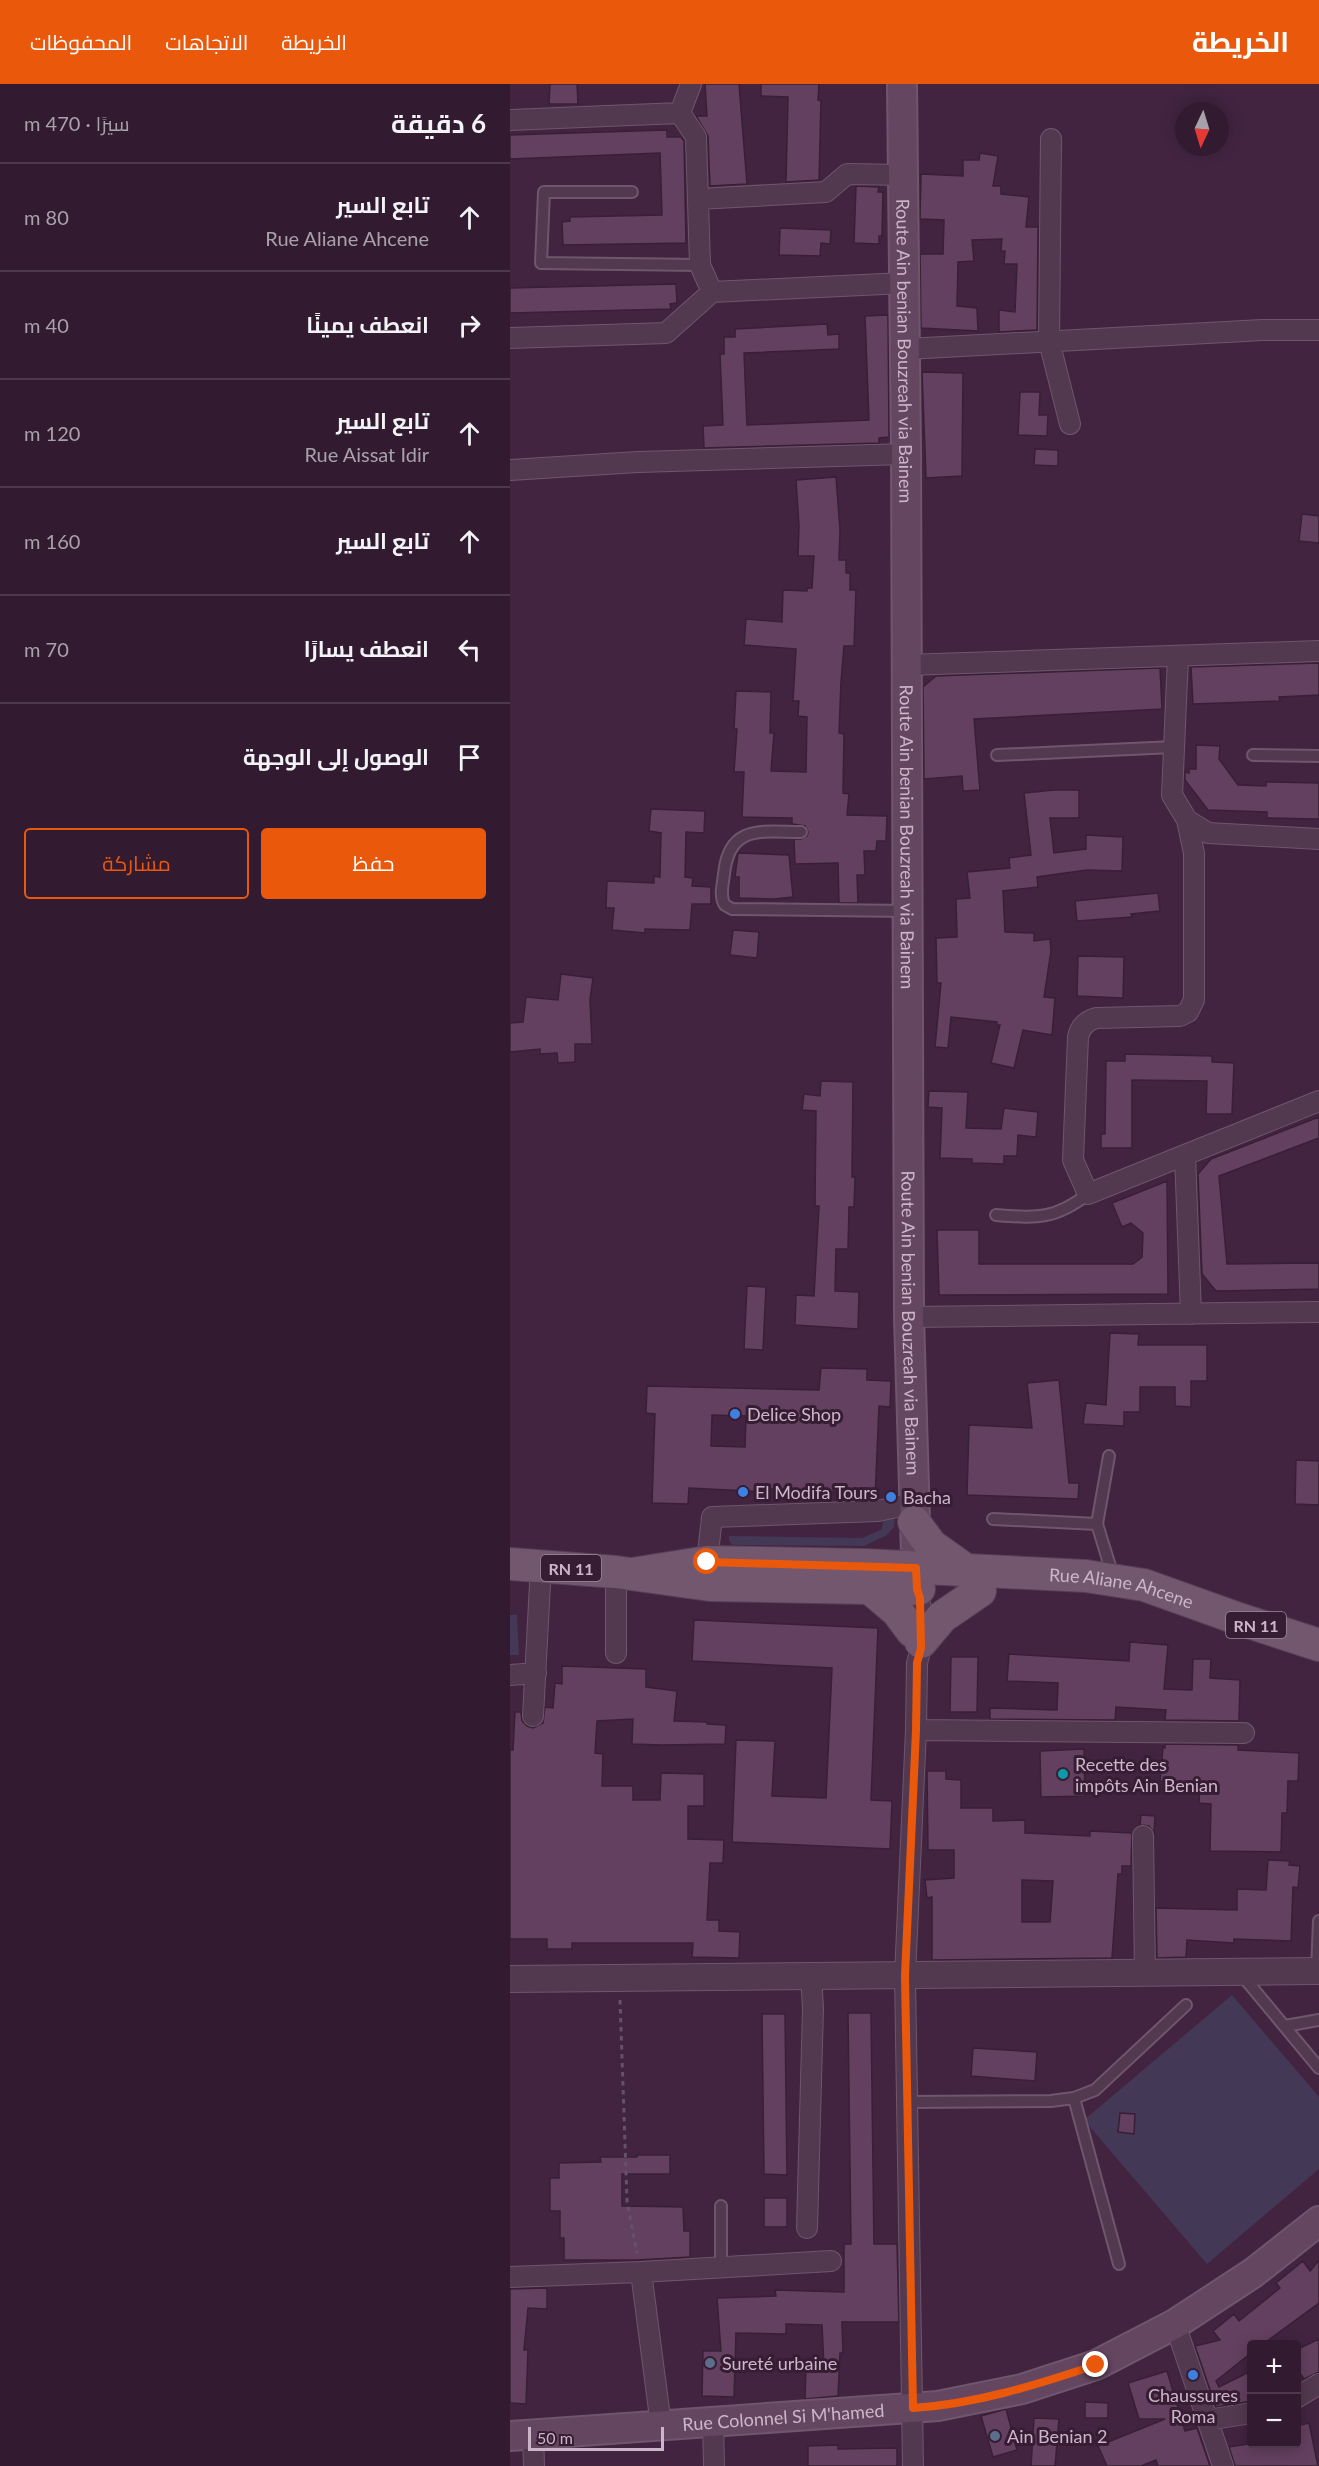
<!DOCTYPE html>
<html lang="ar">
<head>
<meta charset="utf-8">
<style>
	body { margin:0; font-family:Lato,Cairo,sans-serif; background:#3d283c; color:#f1f3f6; direction:rtl }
	.controls { position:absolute; right:18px; bottom:18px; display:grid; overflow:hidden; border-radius:6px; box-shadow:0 3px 15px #0003 }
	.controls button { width:54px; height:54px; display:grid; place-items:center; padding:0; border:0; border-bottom:2px solid #4d394c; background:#321b30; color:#f1f3f6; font:30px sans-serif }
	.compass { position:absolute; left:665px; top:18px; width:54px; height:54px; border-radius:50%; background:#321b30; box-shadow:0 3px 15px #0003; rotate:184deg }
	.scale { position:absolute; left:18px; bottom:15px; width:136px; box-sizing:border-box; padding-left:6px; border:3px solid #ccb5c9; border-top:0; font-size:16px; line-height:21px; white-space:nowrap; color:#ccb5c9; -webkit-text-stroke:4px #371d34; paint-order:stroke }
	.stop { position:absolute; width:18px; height:18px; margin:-14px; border:4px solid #ea580c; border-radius:50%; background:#fff }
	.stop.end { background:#ea580c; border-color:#fff; box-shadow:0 2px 6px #0008 }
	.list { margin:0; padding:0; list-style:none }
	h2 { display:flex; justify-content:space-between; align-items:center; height:78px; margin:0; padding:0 24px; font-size:26px }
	h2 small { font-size:20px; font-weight:400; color:#a8a1ab }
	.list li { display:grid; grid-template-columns:39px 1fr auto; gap:18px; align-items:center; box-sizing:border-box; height:108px; padding:0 24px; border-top:2px solid #4d394c }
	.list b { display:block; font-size:22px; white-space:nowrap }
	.list p { margin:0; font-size:20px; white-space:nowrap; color:#a8a1ab }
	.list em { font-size:20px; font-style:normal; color:#a8a1ab }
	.actions { display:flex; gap:12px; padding:18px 24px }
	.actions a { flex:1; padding:14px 0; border:2px solid #ea580c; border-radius:6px; text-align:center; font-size:21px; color:#ea580c }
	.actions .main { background:#ea580c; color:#fff }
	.icon { flex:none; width:33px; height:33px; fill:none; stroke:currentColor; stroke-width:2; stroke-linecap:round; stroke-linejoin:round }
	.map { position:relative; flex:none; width:809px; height:2382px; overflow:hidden; direction:ltr }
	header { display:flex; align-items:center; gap:36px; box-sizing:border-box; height:84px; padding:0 30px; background:#ea580c; color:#fff }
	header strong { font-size:28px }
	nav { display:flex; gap:33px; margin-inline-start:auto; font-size:21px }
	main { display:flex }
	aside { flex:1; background:#321b30 }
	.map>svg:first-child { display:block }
</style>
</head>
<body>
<header>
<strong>الخريطة</strong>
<nav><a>الخريطة</a><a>الاتجاهات</a><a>المحفوظات</a></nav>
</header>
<main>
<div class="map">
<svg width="809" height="2382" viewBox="0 0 809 2382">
	<rect width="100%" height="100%" fill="#422440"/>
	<path fill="#443857" d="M375,1431H385L384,1443L377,1451L354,1462L223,1461L219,1457V1452L352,1454L371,1446Z
		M0,1531H7L9,1571H0Z
		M722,1911L809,2013V2085L697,2180L574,2036Z"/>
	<path fill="#63405f" stroke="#391f36" stroke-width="1.5" fill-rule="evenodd" d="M40,0H67L68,20H39Z
		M195,0H229L237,100L200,102L198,52L186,32H197Z
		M251,0H309L308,16L311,17L309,96L276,98L278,13L251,12Z
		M157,46V53H171L174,57L176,159L53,161L52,138L60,137V133L152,131L150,69L0,75V51Z
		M470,69L488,72L483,102H491V110L519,113L516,143H528L527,246L489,248V226L505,228L507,180H494L495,167H491L492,155L462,156L464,177L448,178L447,222L467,224L468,247L411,244L410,170H433L434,136L410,135L411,90L453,92V76H469Z
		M346,102L369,103L368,108H373L372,152H369V160L344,159Z
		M270,144L321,146L320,160L311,159L310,172L269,171Z
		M166,200L167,219L160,220L161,225L0,229V204Z
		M378,231L379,353L369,354V359L194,364L193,342L213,341L210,270H214V253H225V245L317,240L318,251L329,250V265L234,269L237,341L359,336L355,232Z
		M412,288L453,289L452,392L416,394Z
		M510,308H530L529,331H538L537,352L508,351Z
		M525,365L548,366V382L524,381Z
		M326,393L330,446L329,476H336V489H340V506H346L344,562H334L331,598L329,649L334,650L333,709L339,710L337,731L377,732L376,757H367L366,767H354L355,791H347L348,819H329L328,779L285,780L284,755H291L297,752L298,748L295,742L282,740V734L232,733L234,688H224L227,645H224L226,607L261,608L260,649H264L261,687L296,688L297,633L288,632L289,617H283L286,565L234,561L236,535L272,538L273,506L297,507V504H302L304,472H288L289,442L286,396Z
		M792,430L809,432V459L789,457Z
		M809,579V611L769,613L770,617L683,620L681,583Z
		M650,584L652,625L464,635L470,706L453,707L452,692L414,695L413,603L426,592Z
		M686,661L710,662L709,675L728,701L756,702V698L809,699V735L757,734V728L698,726L675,696V688L679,689V685H686Z
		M544,706H569V734H540L544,769L576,765V751L613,753L612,787L577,786L527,793L528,803L493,807L495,848L524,849V857L540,855L541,867L534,913L545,914L542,951L513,946L504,984L481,979L490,941H487V938L441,933L438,964L425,963L431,899H427L426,854L447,853L446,815L460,814L457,788L500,784L499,774L521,771L514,709Z
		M141,725L195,727L194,749L176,748L175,793L183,794L182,802L201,803V820H182L180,846L135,845V849L102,846L104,824H96L97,797L144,799V792L150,793L151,749L139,747Z
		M228,769L279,771L283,813L264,815L229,814V793H225Z
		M648,809L650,827L621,830L622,833L567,837L565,817Z
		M223,846L249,848L247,874L220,871Z
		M568,872L614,873L613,914L567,912Z
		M51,890L83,894L80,916L82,960H65V978L48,979L47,969L30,970V965L0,968V939L13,938L16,913L48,916Z
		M615,970L702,972V978L724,979L722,1030H696L697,997L622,996V1064H591V1050H595L596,977H615Z
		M311,997L343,998L342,1093H345L344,1123H339L338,1165H326L325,1207L349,1208L348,1245L285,1241L286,1211L304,1212L309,1122H305L306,1027L292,1026L294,1010L310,1012Z
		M419,1007L458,1008L456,1044L491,1045L494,1024L528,1028L526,1053L508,1051L507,1072H494V1080L462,1079V1075L430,1074L432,1024L418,1023Z
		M809,1033V1054L709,1092L717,1180L809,1179V1205L706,1207L692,1190L688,1090L701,1075Z
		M657,1097L658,1210L429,1211L427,1146H469V1180H623L632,1173L633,1149L621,1139L612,1143L602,1119Z
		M237,1202L256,1203L253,1266L234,1265Z
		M600,1249L629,1250L628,1261H697V1297H681V1323L665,1322V1303H630V1328H614V1342L573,1340L576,1319L596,1321Z
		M311,1284L357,1285V1296L381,1297L380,1323L369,1322L365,1415L341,1416V1408L261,1405L260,1408L179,1404L178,1420L142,1419L145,1330L136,1329L137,1302L309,1306ZM202,1331L236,1332L235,1363L201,1362Z
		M549,1296L559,1399H569L568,1415L457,1411L459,1341L522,1344L517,1299Z
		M786,1376L809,1377V1421L785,1420Z
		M184,1536L368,1544L361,1716L382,1717L380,1765L222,1758L226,1656L265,1657L262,1712L316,1714L322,1584L182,1577Z
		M620,1558L658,1561L654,1605L682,1606L683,1575H701L700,1594L730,1596L729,1637L655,1636L656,1626L606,1623L605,1636L480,1635V1624L547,1626L548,1599L497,1597L499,1570L619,1577Z
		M441,1573H468L467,1628H440Z
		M52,1582L136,1585V1603L167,1607L164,1637L197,1638V1640L216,1641L215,1660L152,1661L122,1660L123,1635L87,1637L85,1669L93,1670L92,1702H123V1716H150L151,1689L194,1690V1722H178V1755L214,1756L213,1779H200L197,1836H209V1847L230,1848L229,1874L182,1873L183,1859H62V1865H37V1855H0V1666H3L5,1628H11L12,1637L17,1642L23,1644L33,1639L35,1623L43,1624L45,1599L52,1600Z
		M655,1660L728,1661V1666L789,1669L788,1697H778L777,1729H772L771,1768L700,1767L701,1720L689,1719L690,1700L650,1697L653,1663L655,1664Z
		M574,1665L575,1712L531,1713L530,1667Z
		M417,1687H436V1695L451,1696V1724H483V1737L515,1736V1749L580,1752V1747L622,1749L621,1782H612V1790H608L602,1874L422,1876V1813L417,1814L415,1796L444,1794V1766H418ZM512,1796L543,1797L540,1838H512Z
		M631,1731L645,1732L644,1749L639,1742L630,1741Z
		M758,1776L780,1777L779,1781L790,1782L788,1804L783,1803L781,1857L724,1855V1859L677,1856L676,1873L647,1874L646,1824L727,1826V1805L756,1806Z
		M338,1929H361L364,2160H387L389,2238H332L333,2269H330L328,2312L295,2315L296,2282L314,2283L312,2241L276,2240V2250L226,2249L224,2313L192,2312L193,2267H211L207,2214L266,2212L265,2206L334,2208V2160H341Z
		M252,1930H275L277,2091L254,2090Z
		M463,1964L527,1968L525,1997L461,1992Z
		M610,2029L625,2030L624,2050L608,2048Z
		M127,2071H160V2090H112V2122L173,2123L174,2147H180V2173L127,2176H54V2154H50V2127H40V2094H49V2079L91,2078L90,2073H127Z
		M254,2114H277V2143H254Z
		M809,2176V2219L753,2260H741V2269L706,2297L709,2303L741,2287V2317L706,2323L685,2262L710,2256L703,2247L724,2230L729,2237L770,2204L766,2199L793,2177L800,2187Z
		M37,2204V2225L18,2224L14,2266H18L16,2320L0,2319V2205Z
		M809,2255V2288L794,2295L786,2284V2266Z
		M657,2287L675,2347L687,2344L700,2382H648L646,2376L631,2382H597L588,2362L655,2335H629L618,2299Z
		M575,2318L598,2319V2334H575Z
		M496,2325L507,2366L483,2373L471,2332Z
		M524,2334L549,2335L545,2382H521Z
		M799,2339L808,2382H725L719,2363L738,2360H786V2342Z
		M328,2361V2365L387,2364V2382H298V2362Z"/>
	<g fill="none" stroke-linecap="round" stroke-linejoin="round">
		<g stroke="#6f566c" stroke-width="14">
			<path id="service" d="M122,108H34L31,179L190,181
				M487,671L664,663
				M743,671L809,672
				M291,748C252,748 219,740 214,790C213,800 209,813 215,821L222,825L397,827
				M486,1131C527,1134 544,1136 578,1110
				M599,1372L587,1440L603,1492
				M483,1435L587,1440
				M807,1886L809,1837
				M731,1890L809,1984
				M775,1942L809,1936
				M564,2014L609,2180
				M397,2018L541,2017L564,2014L585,2006L676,1921
				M211,2183V2122"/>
		</g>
		<g stroke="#6f566c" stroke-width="22">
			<path id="minor" d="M170,29L181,0
				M0,36L170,29L186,53L190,181L202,208
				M541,55L539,257L560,340
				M188,115L316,108L337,90L393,91
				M0,254L156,249L202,208L395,199
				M396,265L753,246H809
				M0,386L128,378L396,370
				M668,572L662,711L677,736L698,749L809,755
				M396,581L809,567
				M677,736L684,769V916L678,928L670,932L586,934C576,937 570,943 568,953L563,1076L578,1110L809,1017
				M675,1071L681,1230
				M399,1233L809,1228
				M197,1478L202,1433L368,1427L404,1419
				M106,1488V1569
				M0,1591L26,1589
				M23,1632L31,1481
				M406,1646L734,1649
				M633,1752L635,1889
				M297,2144L303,1924L301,1892
				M131,2188L151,2341
				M0,2193L131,2188L321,2177
				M665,2240L713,2382
				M786,2314L809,2300
				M697,2336L742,2329
				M203,2338L204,2382
				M23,2350L24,2382
				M403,2382L395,1892L406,1646L407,1579L411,1564L410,1514L407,1505"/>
		</g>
		<g stroke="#6f566c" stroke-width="28">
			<path id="tertiary" d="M0,1895L809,1887"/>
		</g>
		<g stroke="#6f566c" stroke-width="32">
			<g id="secondary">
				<path id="s1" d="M392,0L396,370L399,1233L407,1505"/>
				<path id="s2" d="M0,2352L428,2322L512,2305L586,2281L665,2240L743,2189L809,2137"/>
			</g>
		</g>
		<g stroke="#583f55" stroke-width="34">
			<g id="primary">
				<path d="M404,1438L421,1461L456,1486"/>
				<path d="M0,1480L106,1488L200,1501L409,1505"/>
				<path id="s3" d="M122,1490L197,1478L355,1481L576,1492L634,1501L729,1535L809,1561"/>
				<path d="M360,1504L387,1527L402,1547"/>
				<path d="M411,1558L432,1533L470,1507"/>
			</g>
		</g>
		<path stroke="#64526d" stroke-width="3" stroke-dasharray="4.5 4.5" stroke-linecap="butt" d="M110,1916L117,2117L127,2169"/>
		<use href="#service" stroke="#52394f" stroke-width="10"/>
		<use href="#minor" stroke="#52394f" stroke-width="20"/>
		<use href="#tertiary" stroke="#52394f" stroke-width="26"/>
		<use href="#secondary" stroke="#654661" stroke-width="28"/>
		<use href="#primary" stroke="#72576f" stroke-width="32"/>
	</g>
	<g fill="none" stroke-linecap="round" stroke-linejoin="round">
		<path stroke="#ea580c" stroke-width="8" d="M197,1478L406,1484L407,1505L410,1514L411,1564L407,1579L406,1646L395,1892L403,2324C466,2320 526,2301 586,2281"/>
	</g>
	<g fill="#3f7fe0" stroke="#371d34" stroke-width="2">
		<circle cx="225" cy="1330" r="6"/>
		<circle cx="233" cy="1408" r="6"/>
		<circle cx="381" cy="1413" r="6"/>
		<circle cx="683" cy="2291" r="6"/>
	</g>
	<circle fill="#0f9aa8" stroke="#371d34" stroke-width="2" cx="553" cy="1690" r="6"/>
	<g fill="#5c6f8a" stroke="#371d34" stroke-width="2">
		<circle cx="200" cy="2279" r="6"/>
		<circle cx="485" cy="2352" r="6"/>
	</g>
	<g text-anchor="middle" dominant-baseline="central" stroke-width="6" stroke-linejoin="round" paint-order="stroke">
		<g fill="#371d34" stroke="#9f879c" stroke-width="1.5">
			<rect x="31" y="1471" width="60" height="26" rx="4.5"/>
			<rect x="716" y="1528" width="60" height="26" rx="4.5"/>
		</g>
		<g font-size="16" font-weight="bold" fill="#ccb5c9">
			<text x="61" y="1484">RN 11</text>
			<text x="746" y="1541">RN 11</text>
		</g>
		<g font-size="18" fill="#ccb5c9" stroke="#371d34">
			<text stroke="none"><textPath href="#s1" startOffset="267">Route Ain benian Bouzreah via Bainem</textPath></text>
			<text stroke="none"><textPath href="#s1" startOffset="753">Route Ain benian Bouzreah via Bainem</textPath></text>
			<text stroke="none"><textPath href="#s1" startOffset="1239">Route Ain benian Bouzreah via Bainem</textPath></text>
			<text stroke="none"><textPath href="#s3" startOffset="492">Rue Aliane Ahcene</textPath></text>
			<text stroke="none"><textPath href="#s2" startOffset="274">Rue Colonnel Si M'hamed</textPath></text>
		</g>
		<g font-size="18" fill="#ccb5c9" stroke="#371d34" text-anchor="start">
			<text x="237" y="1330">Delice Shop</text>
			<text x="245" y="1408">El Modifa Tours</text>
			<text x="393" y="1413">Bacha</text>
			<text x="565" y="1680">Recette des<tspan x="565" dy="21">impôts Ain Benian</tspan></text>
			<text x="212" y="2279">Sureté urbaine</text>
			<text x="683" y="2311" text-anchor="middle">Chaussures<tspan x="683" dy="21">Roma</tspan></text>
			<text x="497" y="2352">Ain Benian 2</text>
		</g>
	</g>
</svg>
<div class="controls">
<button>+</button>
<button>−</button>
</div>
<svg class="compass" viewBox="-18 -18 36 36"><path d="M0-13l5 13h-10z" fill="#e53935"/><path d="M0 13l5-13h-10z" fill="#a8a1ab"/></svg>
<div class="scale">50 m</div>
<div class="stop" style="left:197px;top:1478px"></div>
<div class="stop end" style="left:586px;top:2281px"></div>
</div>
<aside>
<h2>6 دقيقة<small>سيرًا · 470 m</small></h2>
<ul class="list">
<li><svg class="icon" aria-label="ahead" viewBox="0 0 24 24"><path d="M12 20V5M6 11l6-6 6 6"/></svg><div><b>تابع السير</b><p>Rue Aliane Ahcene</p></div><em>80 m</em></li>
<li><svg class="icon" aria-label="right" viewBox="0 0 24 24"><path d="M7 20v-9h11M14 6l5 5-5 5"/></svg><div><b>انعطف يمينًا</b></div><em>40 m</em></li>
<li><svg class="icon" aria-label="ahead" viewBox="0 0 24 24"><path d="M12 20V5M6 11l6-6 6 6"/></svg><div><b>تابع السير</b><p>Rue Aissat Idir</p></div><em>120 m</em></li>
<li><svg class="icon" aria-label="ahead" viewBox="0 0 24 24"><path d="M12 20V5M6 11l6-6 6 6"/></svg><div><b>تابع السير</b></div><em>160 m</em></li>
<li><svg class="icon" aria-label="left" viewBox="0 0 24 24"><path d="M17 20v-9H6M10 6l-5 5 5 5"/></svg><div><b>انعطف يسارًا</b></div><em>70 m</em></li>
<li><svg class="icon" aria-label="arrive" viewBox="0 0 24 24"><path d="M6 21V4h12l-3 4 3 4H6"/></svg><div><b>الوصول إلى الوجهة</b></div></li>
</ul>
<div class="actions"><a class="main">حفظ</a><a>مشاركة</a></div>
</aside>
</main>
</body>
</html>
